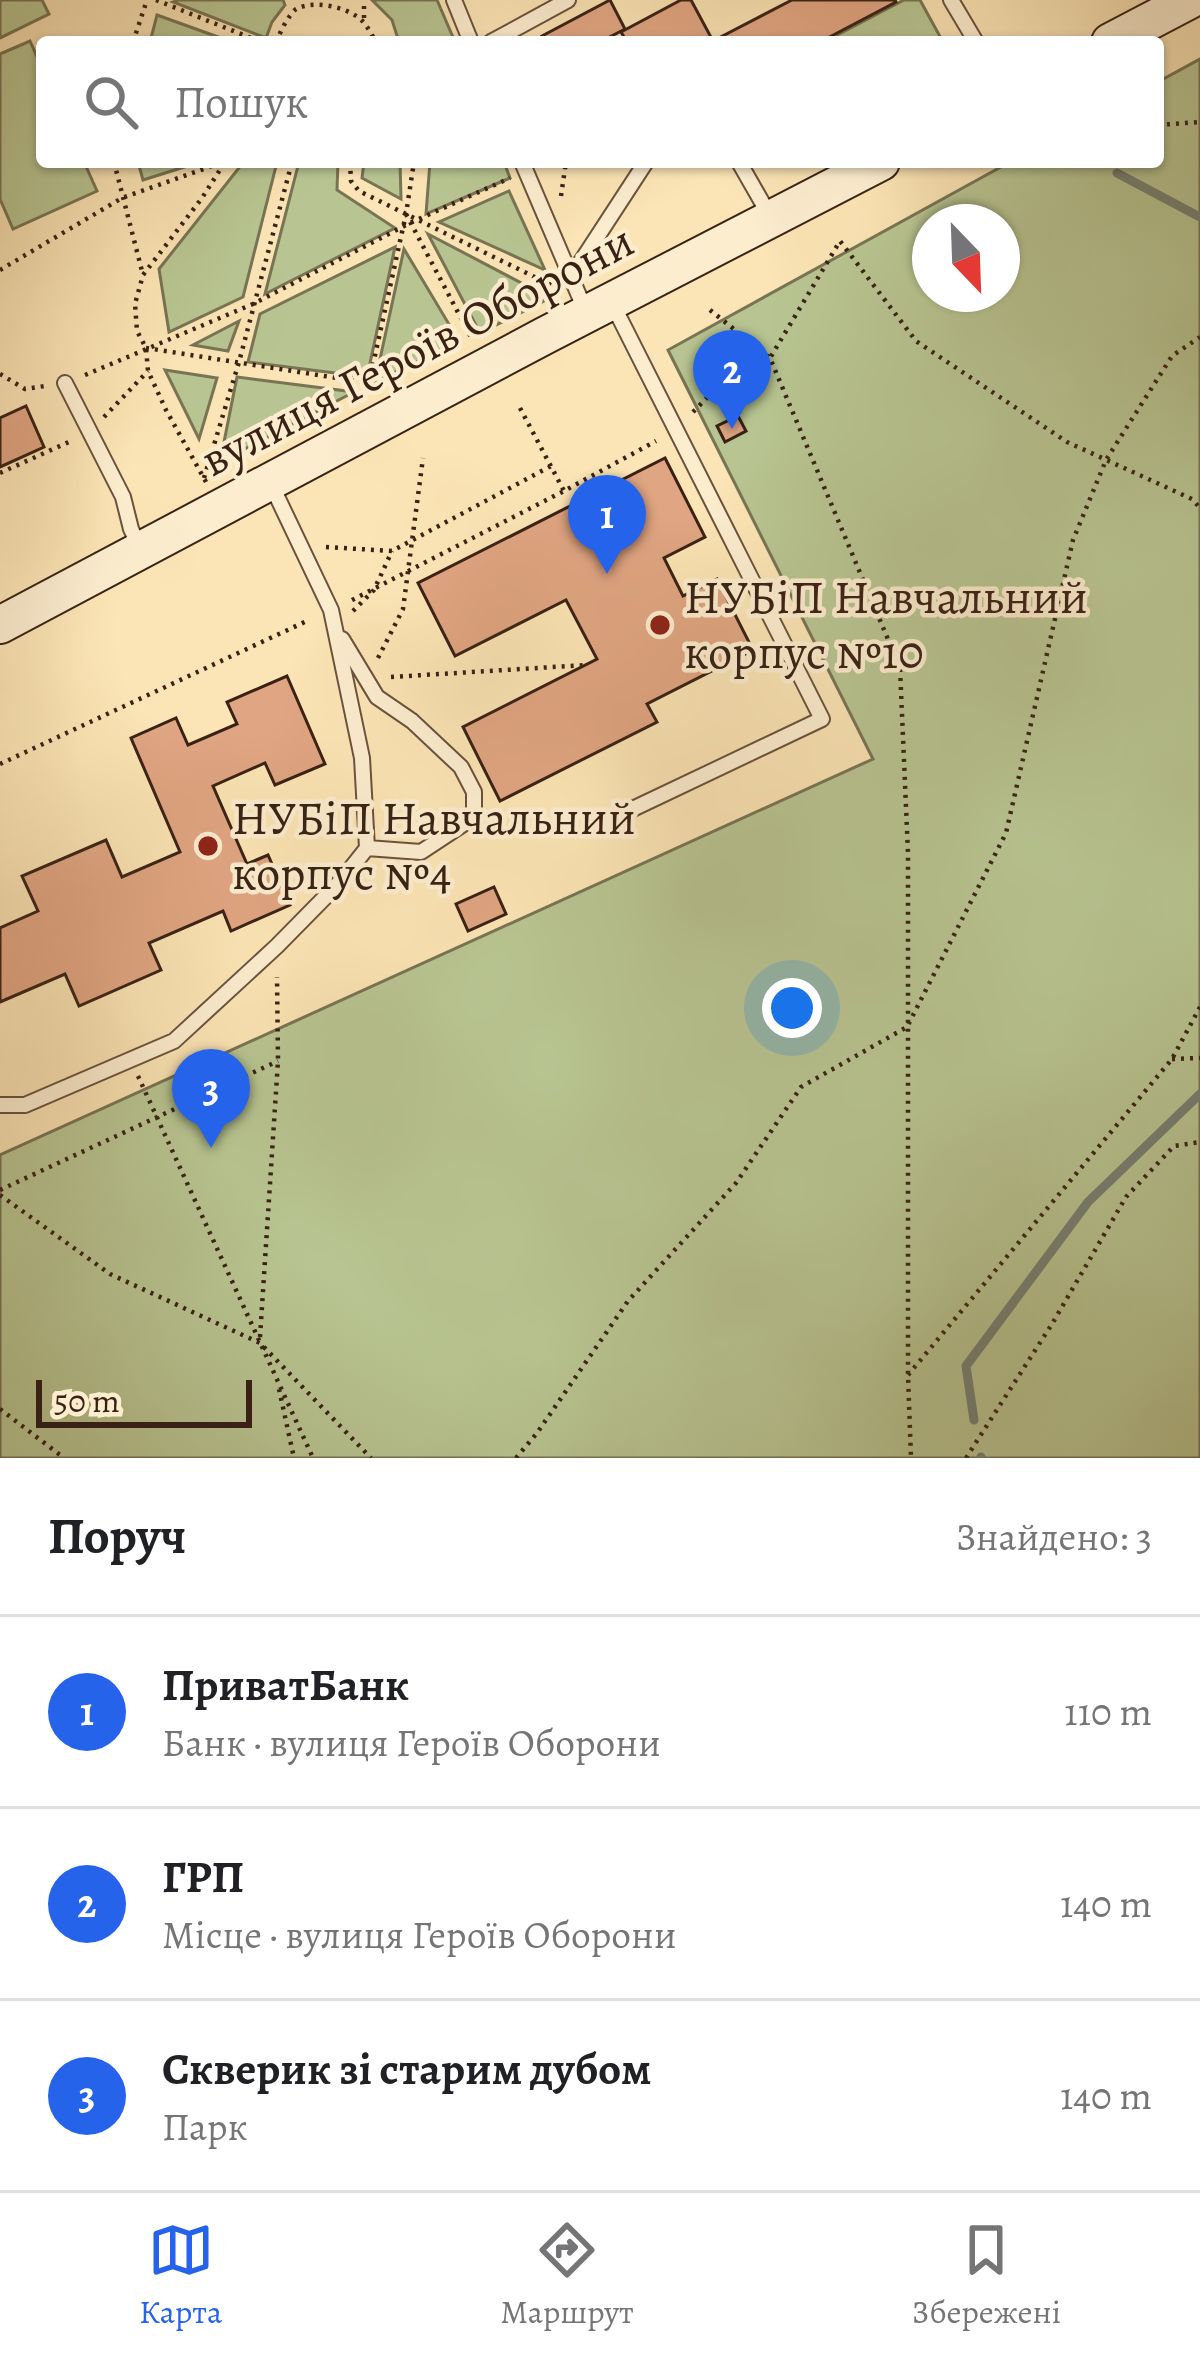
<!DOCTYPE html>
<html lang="uk">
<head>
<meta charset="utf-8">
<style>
	body { margin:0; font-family:Alegreya,serif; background:#f2f2f2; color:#202124 }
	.compass { position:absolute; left:912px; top:204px; width:108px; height:108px; border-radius:50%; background:#fff; box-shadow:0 3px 9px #0004; rotate:157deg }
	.scale { position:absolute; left:36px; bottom:30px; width:216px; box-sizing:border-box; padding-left:12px; border:6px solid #392215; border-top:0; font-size:33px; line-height:42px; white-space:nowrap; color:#392215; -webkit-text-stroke:9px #fcedcf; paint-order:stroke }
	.you { position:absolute; left:792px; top:1008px; width:42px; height:42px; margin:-30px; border:9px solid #fff; border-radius:50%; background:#1a73e8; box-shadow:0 0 0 18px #1a73e833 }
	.badge { display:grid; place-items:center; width:78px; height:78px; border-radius:50%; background:#2563eb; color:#fff; font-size:39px; font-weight:700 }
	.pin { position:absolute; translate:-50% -99px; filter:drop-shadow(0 3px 6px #0008) }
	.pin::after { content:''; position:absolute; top:63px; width:42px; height:36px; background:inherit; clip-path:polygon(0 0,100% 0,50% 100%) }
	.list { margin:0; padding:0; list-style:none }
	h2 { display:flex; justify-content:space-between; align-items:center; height:156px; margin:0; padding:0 48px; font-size:51px }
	h2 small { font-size:39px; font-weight:400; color:#757577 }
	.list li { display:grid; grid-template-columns:78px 1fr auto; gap:36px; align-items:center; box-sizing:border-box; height:192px; padding:0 48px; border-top:3px solid #e0e0e0 }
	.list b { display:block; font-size:45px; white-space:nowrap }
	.list p { margin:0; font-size:39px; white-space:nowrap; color:#757577 }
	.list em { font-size:39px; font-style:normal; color:#757577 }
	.icon { flex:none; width:66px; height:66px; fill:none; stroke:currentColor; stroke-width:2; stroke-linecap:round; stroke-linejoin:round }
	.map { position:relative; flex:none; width:1200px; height:1458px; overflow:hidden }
	.search { position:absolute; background:#fff; box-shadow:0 3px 9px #0004; left:36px; right:36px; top:36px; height:132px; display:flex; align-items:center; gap:30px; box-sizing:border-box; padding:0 42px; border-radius:12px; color:#757577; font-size:45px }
	.sheet { height:732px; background:#fff }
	nav { display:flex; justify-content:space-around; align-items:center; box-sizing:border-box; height:168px; border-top:3px solid #e0e0e0; background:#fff; font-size:33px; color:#757577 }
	nav a { display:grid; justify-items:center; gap:6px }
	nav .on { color:#2563eb }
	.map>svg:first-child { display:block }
</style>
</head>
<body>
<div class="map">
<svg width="1200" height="1458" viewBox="0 0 1200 1458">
	<rect width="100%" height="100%" fill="#fbe4b5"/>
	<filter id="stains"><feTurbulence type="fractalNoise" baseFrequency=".00167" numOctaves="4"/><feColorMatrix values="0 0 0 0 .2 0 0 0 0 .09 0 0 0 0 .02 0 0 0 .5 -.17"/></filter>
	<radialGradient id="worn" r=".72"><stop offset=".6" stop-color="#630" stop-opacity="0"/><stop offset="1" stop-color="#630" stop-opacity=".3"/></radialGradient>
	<path fill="#b8c592" stroke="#787454" stroke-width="3" fill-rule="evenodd" d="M0,0H42L49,14L0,38Z
		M178,0H283L285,5L272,22L266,38L173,2Z
		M372,0H437L455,42H399L392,20Z
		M904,0H920L943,42H824Z
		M157,15L232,42H150Z
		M30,41L42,68V162H84L97,191L13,229L0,199V54Z
		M1200,59V1458H0V1155L873,759L668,350L1010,162H1158V82ZM930,222H1002V294H930Z
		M138,162H200L143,180Z
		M248,162H277L243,297L169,332L159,269L242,164Z
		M299,162H338L337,190L395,228L265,294Z
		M364,162H400L401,199L362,178Z
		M430,162H504L510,178L426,214Z
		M509,191L545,270L439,222Z
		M428,234L550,298L480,333Z
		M395,247L367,377L248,362L260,314Z
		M404,249L459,341L375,382Z
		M239,321L228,351L193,345Z
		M165,370L217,378L199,439Z
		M237,377L354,392L220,462Z"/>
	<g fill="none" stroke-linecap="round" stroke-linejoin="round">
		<path stroke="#768074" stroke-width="9" d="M1117,173L1200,217
			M974,1420L966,1366L1088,1202L1200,1094
			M981,1457V1458"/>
	</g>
	<path fill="#e0a582" stroke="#392215" stroke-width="3" d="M610,0L625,29L600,42H546L542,36Z
		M681,0H691L713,41L627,42L621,32Z
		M792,0H895L896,2L820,42H711Z
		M26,406L44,447L0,467V418Z
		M738,416L746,431L725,442L717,426Z
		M665,458L705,537L664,558L683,596L717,579L753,650L647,704L657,722L500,801L463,727L597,659L566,600L455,656L418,583Z
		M287,676L325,764L275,785L265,763L213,786L247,864L268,855L290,905L231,931L223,911L149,943L161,970L79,1006L65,974L0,1002V928L38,911L22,876L106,840L122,877L180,852L131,738L176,718L188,745L237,724L227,702Z
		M494,887L506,914L468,931L456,904Z"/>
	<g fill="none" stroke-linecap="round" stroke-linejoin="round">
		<g stroke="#6a523d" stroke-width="18">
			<path id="lane" d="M454,0L471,42
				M951,0L976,42
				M491,42L568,0
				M522,162L586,312
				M739,162L771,218
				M571,277L646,162
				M65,383L123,497L131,529L141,550
				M342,639L377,697L412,721L461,767L474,792V817L421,852L367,848
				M601,824L822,719L611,301
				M0,1105H25L174,1041L277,946L340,882L367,848L362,758L331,610L271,484"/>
		</g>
		<g stroke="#392215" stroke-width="40">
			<path id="secondary" d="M1110,42L1190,0
				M0,625L544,336L881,162"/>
		</g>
		<path stroke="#392215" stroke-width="4.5" stroke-dasharray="3 6" stroke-linecap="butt" d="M156,0L261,42
			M364,18V0
			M133,42L147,0
			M276,42C281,31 287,17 296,9C314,0 343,6 359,18C367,24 371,34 376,42
			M910,42L913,40
			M1158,125L1200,122
			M114,162L143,275
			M350,162L351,181L359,191L551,285
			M561,196L566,162
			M406,214L471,337
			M0,270L122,198L223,162
			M710,310L770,358L900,668L908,853V1375L911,1458
			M146,348L369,383
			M0,374L25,389L45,386
			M85,375L253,304L410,223L510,178
			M373,391L369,383L406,214L414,162
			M520,408L564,491
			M693,412L737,367L770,358L840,241L916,341L1067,442L1192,499L1200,508
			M104,417L148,371
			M0,473L71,441
			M204,478L239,362L292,162
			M206,482L166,410L148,371L146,348L137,331L135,304L143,275L202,198L225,162
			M326,547L392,551L551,466
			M352,600L564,491L656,441
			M353,611L374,590L392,551
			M378,658L403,609L423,458
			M391,677L586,665
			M0,764L309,620
			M1172,1059L1200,1058
			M138,1076L313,1458
			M0,1190L278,1061
			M0,1195L110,1274L260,1343L371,1458
			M260,1337L278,1061L277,977
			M908,1375L1172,1059L1200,1007
			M279,1389L294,1458
			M0,1409L64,1458
			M516,1458L537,1433L628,1301L736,1183L801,1087L907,1027L1006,833L1073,540L1106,460L1172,356L1200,337
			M966,1458L1052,1324L1126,1197L1174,1146L1200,1142"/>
		<use href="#lane" stroke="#fcedcf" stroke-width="14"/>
		<use href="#secondary" stroke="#fcedcf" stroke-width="36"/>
	</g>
	<g fill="#8f2418" stroke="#fcedcf" stroke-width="4.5">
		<circle cx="660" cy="625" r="12"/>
		<circle cx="208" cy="846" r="12"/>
	</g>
	<g text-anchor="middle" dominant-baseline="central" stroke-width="9" stroke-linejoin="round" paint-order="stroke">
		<g font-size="48" fill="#392215" stroke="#fcedcf">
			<text transform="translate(417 350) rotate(-28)">вулиця Героїв Оборони</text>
		</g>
		<g font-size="48" fill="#392215" stroke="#fcedcf" text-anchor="start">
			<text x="684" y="597">НУБіП Навчальний<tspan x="684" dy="55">корпус №10</tspan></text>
			<text x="232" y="818">НУБіП Навчальний<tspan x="232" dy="55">корпус №4</tspan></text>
		</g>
	</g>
	<rect width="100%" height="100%" filter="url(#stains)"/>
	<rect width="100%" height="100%" fill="url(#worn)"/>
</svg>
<svg class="compass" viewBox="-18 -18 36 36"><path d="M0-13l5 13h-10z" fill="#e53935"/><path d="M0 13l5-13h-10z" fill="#757577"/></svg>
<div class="scale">50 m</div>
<div class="you"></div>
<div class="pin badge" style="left:607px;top:574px">1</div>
<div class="pin badge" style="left:732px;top:429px">2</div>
<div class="pin badge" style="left:211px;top:1148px">3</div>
<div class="search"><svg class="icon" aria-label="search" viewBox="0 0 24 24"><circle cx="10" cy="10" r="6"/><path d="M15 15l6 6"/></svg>Пошук</div>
</div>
<section class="sheet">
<h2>Поруч<small>Знайдено: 3</small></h2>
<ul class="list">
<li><span class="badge">1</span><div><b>ПриватБанк</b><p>Банк · вулиця Героїв Оборони</p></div><em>110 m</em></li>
<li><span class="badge">2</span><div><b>ГРП</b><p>Місце · вулиця Героїв Оборони</p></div><em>140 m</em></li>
<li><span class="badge">3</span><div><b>Скверик зі старим дубом</b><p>Парк</p></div><em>140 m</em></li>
</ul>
</section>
<nav>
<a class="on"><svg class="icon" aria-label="map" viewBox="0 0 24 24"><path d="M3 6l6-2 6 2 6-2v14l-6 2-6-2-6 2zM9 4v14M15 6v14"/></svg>Карта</a>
<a><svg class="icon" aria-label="directions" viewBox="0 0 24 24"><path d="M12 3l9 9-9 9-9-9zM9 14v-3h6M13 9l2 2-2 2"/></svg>Маршрут</a>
<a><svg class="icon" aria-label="saved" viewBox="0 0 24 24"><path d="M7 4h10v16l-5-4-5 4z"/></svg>Збережені</a>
</nav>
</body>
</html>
